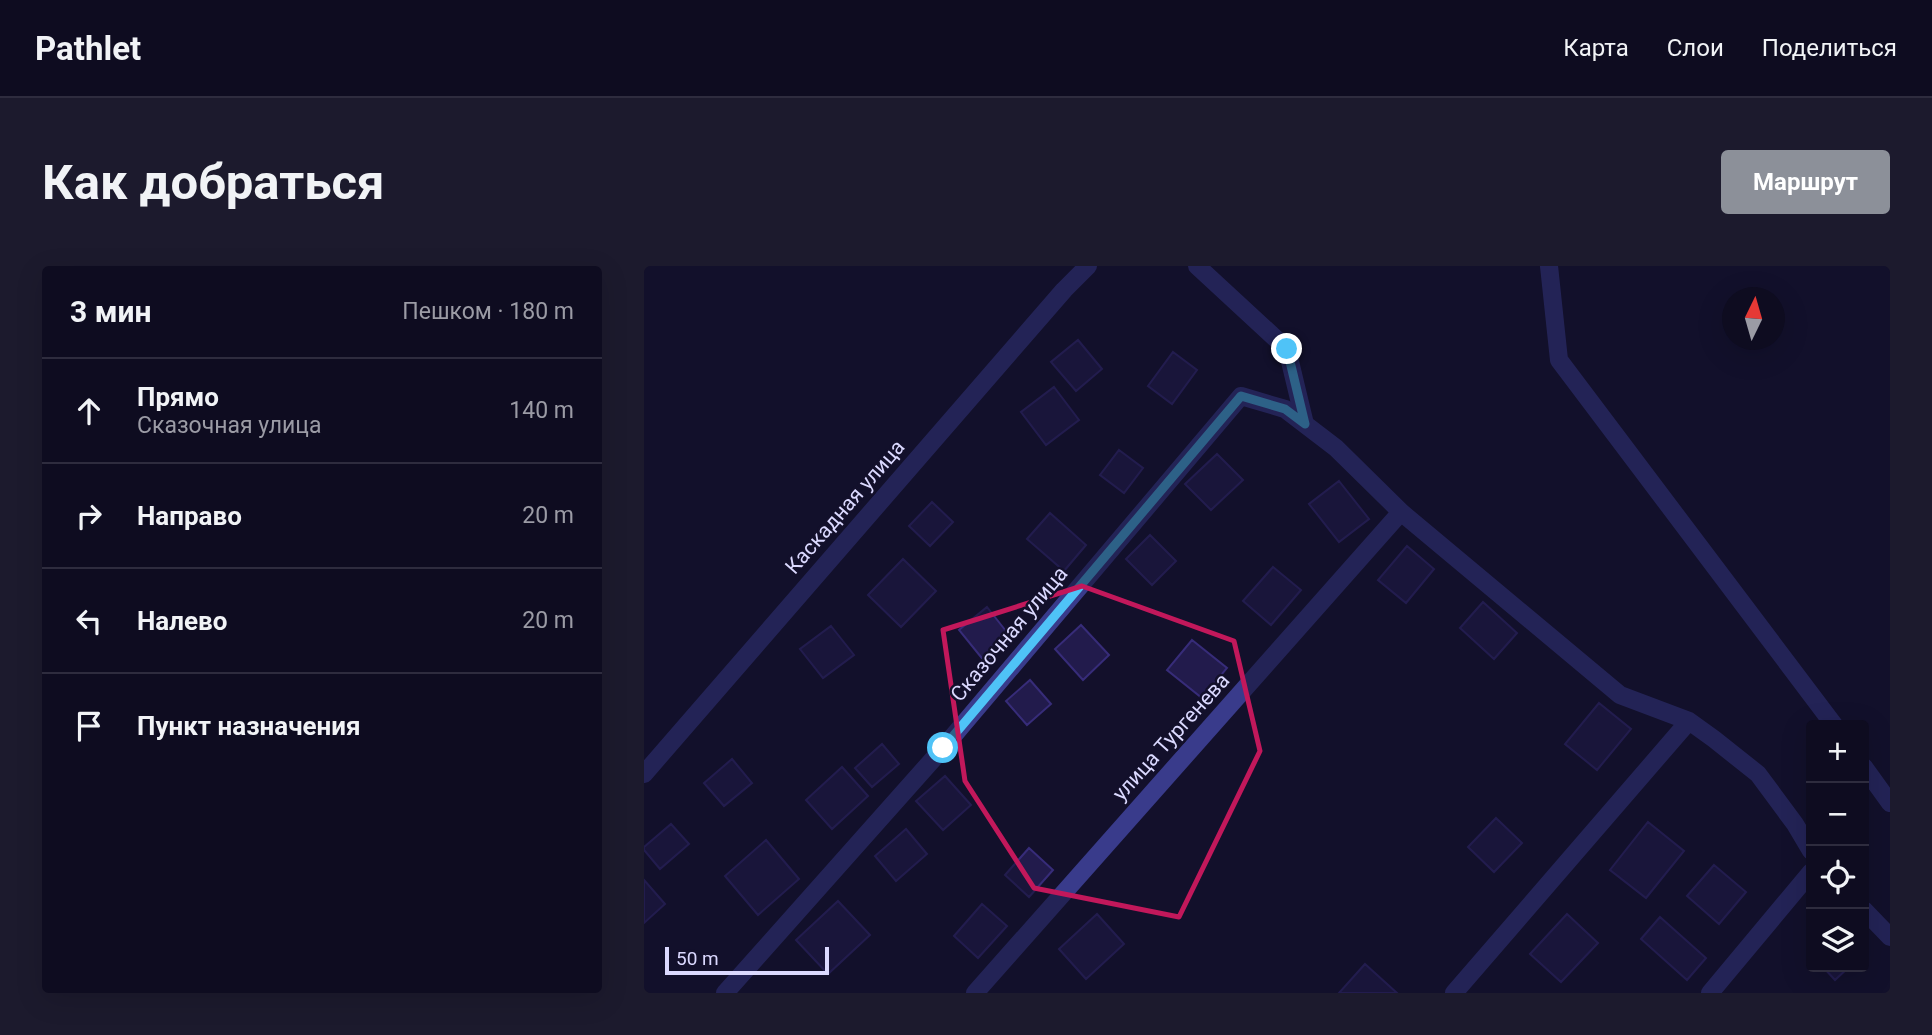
<!DOCTYPE html>
<html lang="ru">
<head>
<meta charset="utf-8">
<style>
	body { margin:0; font-family:Roboto,sans-serif; background:#1c1a2d; color:#f1f3f6 }
	.controls { position:absolute; right:21px; bottom:21px; display:grid; overflow:hidden; border-radius:7px; box-shadow:0 7px 28px #0002 }
	.controls button { width:63px; height:63px; display:grid; place-items:center; padding:0; border:0; border-bottom:2px solid #2e2c3e; background:#0e0c20; color:#f1f3f6; font:35px sans-serif }
	.compass { position:absolute; left:1078px; top:21px; width:63px; height:63px; border-radius:50%; background:#0e0c20; box-shadow:0 7px 28px #0002; rotate:5deg }
	.scale { position:absolute; left:21px; bottom:18px; width:164px; box-sizing:border-box; padding-left:7px; border:4px solid #dbd9ff; border-top:0; font-size:19px; line-height:24px; white-space:nowrap; color:#dbd9ff; -webkit-text-stroke:5px #13102b; paint-order:stroke }
	.stop { position:absolute; width:21px; height:21px; margin:-16px; border:5px solid #4fc3f7; border-radius:50%; background:#fff }
	.stop.end { background:#4fc3f7; border-color:#fff; box-shadow:0 2px 7px #0008 }
	.list { margin:0; padding:0; list-style:none }
	h2 { display:flex; justify-content:space-between; align-items:center; height:91px; margin:0; padding:0 28px; font-size:30px }
	h2 small { font-size:23px; font-weight:400; color:#9b9ba5 }
	.list li { display:grid; grid-template-columns:46px 1fr auto; gap:21px; align-items:center; box-sizing:border-box; height:105px; padding:0 28px; border-top:2px solid #2e2c3e }
	.list b { display:block; font-size:26px; white-space:nowrap }
	.list p { margin:0; font-size:23px; white-space:nowrap; color:#9b9ba5 }
	.list em { font-size:23px; font-style:normal; color:#9b9ba5 }
	.icon { flex:none; width:38px; height:38px; fill:none; stroke:currentColor; stroke-width:2; stroke-linecap:round; stroke-linejoin:round }
	.map { position:relative; flex:none; width:1246px; height:727px; overflow:hidden; border-radius:7px }
	header { display:flex; align-items:center; gap:42px; box-sizing:border-box; height:98px; padding:0 35px; background:#0e0c20; border-bottom:2px solid #2e2c3e }
	header strong { font-size:33px }
	nav { display:flex; gap:38px; margin-inline-start:auto; font-size:24px }
	.intro { display:flex; align-items:center; justify-content:space-between; box-sizing:border-box; height:168px; padding:0 42px }
	h1 { margin:0; font-size:49px }
	.button { padding:18px 32px; border-radius:7px; background:#8c9099; color:#fff; font-size:24px; font-weight:700 }
	main { display:flex; gap:42px; padding:0 42px }
	aside { flex:1; background:#0e0c20; border-radius:7px; box-shadow:0 7px 28px #0002 }
	.map>svg:first-child { display:block }
</style>
</head>
<body>
<header>
<strong>Pathlet</strong>
<nav><a>Карта</a><a>Слои</a><a>Поделиться</a></nav>
</header>
<div class="intro"><h1>Как добраться</h1><a class="button">Маршрут</a></div>
<main>
<aside>
<h2>3 мин<small>Пешком · 180 m</small></h2>
<ul class="list">
<li><svg class="icon" aria-label="ahead" viewBox="0 0 24 24"><path d="M12 20V5M6 11l6-6 6 6"/></svg><div><b>Прямо</b><p>Сказочная улица</p></div><em>140 m</em></li>
<li><svg class="icon" aria-label="right" viewBox="0 0 24 24"><path d="M7 20v-9h11M14 6l5 5-5 5"/></svg><div><b>Направо</b></div><em>20 m</em></li>
<li><svg class="icon" aria-label="left" viewBox="0 0 24 24"><path d="M17 20v-9H6M10 6l-5 5 5 5"/></svg><div><b>Налево</b></div><em>20 m</em></li>
<li><svg class="icon" aria-label="arrive" viewBox="0 0 24 24"><path d="M6 21V4h12l-3 4 3 4H6"/></svg><div><b>Пункт назначения</b></div></li>
</ul>
</aside>
<div class="map">
<svg width="1246" height="727" viewBox="0 0 1246 727">
	<rect width="100%" height="100%" fill="#13102b"/>
	<path fill="#221b4c" stroke="#372c79" stroke-width="2" d="M434,74L458,103L432,125L407,96Z
		M529,86L553,104L528,138L504,120Z
		M410,121L435,154L402,179L377,146Z
		M475,184L499,202L480,227L456,209Z
		M573,188L599,214L567,244L541,218Z
		M695,215L725,253L695,276L665,238Z
		M288,236L309,256L286,280L265,260Z
		M406,247L442,279L420,305L383,273Z
		M506,269L532,295L508,319L482,293Z
		M763,280L790,303L762,337L734,314Z
		M259,293L292,325L257,361L224,329Z
		M629,301L657,324L627,359L599,335Z
		M839,336L873,367L850,393L816,362Z
		M343,341L369,374L341,396L315,364Z
		M437,359L465,389L439,414L411,383Z
		M187,360L210,389L179,412L156,383Z
		M548,374L583,402L558,432L523,404Z
		M386,414L407,438L383,459L362,435Z
		M955,437L987,463L953,504L921,478Z
		M238,478L255,498L228,521L211,502Z
		M88,493L108,517L80,540L60,517Z
		M198,501L224,530L188,563L162,534Z
		M301,510L327,539L299,564L272,535Z
		M852,552L878,577L850,606L824,581Z
		M1004,556L1040,585L1002,632L966,604Z
		M27,558L45,578L16,603L0,584V581Z
		M262,563L283,588L252,615L231,590Z
		M122,574L155,613L114,649L81,610Z
		M385,582L409,604L385,631L361,609Z
		M1070,599L1102,626L1075,658L1043,630Z
		M0,614L21,638L0,657Z
		M194,635L226,669L184,708L152,674Z
		M338,638L363,660L334,692L310,670Z
		M453,648L480,678L442,713L415,683Z
		M923,648L954,677L917,716L886,688Z
		M1016,651L1062,692L1043,714L997,673Z
		M721,698L753,727H695Z
		M1179,701H1205L1191,714Z"/>
	<g fill="none" stroke-linecap="round" stroke-linejoin="round">
		<path stroke="#393b8b" stroke-width="18" d="M553,0L643,83L661,158
			M905,0L915,94L1190,459
			M1220,501L1246,537
			M0,508L420,24L444,0
			M1220,644L1246,671
			M81,727L299,482L597,130L641,143L692,182L757,246L976,429L1045,455L1070,473L1114,508L1151,558L1167,585
			M331,727L757,246
			M810,727L1045,455
			M1066,727L1167,606"/>
	</g>
	<g fill="none" stroke-linecap="round" stroke-linejoin="round">
		<path stroke="#4fc3f7" stroke-width="9" d="M299,482L597,130L641,143L661,158L643,83"/>
	</g>
	<path d="M0 0H1246V727H0ZM438,320L590,375L616,485L535,651L390,622L321,515L299,364Z" fill="#13102b" fill-opacity=".55" fill-rule="evenodd"/>
	<path fill="none" stroke="#c2185b" stroke-width="5" stroke-linejoin="round" d="M438,320L590,375L616,485L535,651L390,622L321,515L299,364Z"/>
	<g text-anchor="middle" dominant-baseline="central" stroke-width="5" stroke-linejoin="round" paint-order="stroke">
		<g font-size="21" fill="#dbd9ff" stroke="#13102b">
			<text transform="translate(201 241) rotate(-49)">Каскадная улица</text>
			<text transform="translate(365 368) rotate(-50)">Сказочная улица</text>
			<text transform="translate(527 471) rotate(-48)">улица Тургенева</text>
		</g>
	</g>
</svg>
<div class="controls">
<button>+</button>
<button>−</button>
<button><svg class="icon" aria-label="locate" viewBox="0 0 24 24"><circle cx="12" cy="12" r="6"/><path d="M12 2v4M12 18v4M2 12h4M18 12h4"/></svg></button>
<button><svg class="icon" aria-label="layers" viewBox="0 0 24 24"><path d="M12 4l9 5-9 5-9-5zM3 14l9 5 9-5"/></svg></button>
</div>
<svg class="compass" viewBox="-18 -18 36 36"><path d="M0-13l5 13h-10z" fill="#e53935"/><path d="M0 13l5-13h-10z" fill="#9b9ba5"/></svg>
<div class="scale">50 m</div>
<div class="stop" style="left:299px;top:482px"></div>
<div class="stop end" style="left:643px;top:83px"></div>
</div>
</main>
</body>
</html>
